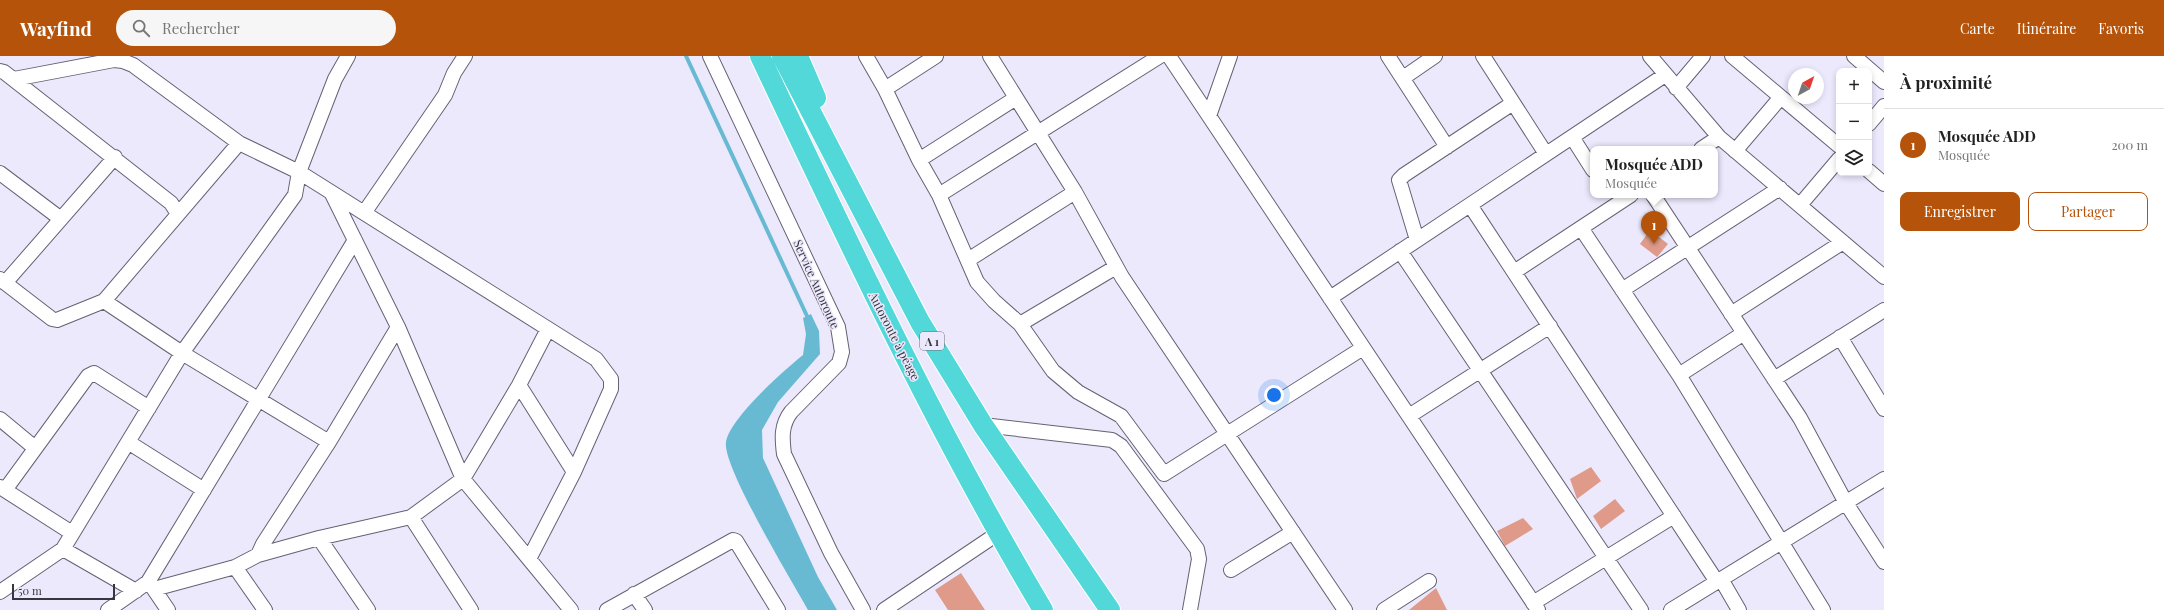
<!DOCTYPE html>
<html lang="fr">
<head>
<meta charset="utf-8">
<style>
	body { margin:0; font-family:"Playfair Display",serif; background:#f6f6f6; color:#222 }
	.controls { position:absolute; right:12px; top:12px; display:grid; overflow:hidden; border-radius:8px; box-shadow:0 2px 6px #0003 }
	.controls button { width:36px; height:36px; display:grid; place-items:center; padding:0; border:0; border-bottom:1px solid #e0e0e0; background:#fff; color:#222; font:20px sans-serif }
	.compass { position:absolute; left:1788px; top:12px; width:36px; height:36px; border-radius:50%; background:#fff; box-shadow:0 2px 6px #0003; rotate:40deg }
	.scale { position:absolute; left:12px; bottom:10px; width:103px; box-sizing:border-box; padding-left:4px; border:2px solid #37363e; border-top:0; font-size:11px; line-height:14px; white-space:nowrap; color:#37363e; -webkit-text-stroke:3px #ede9fd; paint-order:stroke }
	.you { position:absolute; left:1274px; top:339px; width:14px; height:14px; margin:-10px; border:3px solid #fff; border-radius:50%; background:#1a73e8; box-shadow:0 0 0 6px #1a73e833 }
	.badge { display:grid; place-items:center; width:26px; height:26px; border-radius:50%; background:#b45309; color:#fff; font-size:13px; font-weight:700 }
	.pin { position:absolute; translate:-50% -33px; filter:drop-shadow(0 1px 2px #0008) }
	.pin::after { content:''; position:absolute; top:21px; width:14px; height:12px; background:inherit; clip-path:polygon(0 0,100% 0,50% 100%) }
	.popup { position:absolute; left:1590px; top:90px; width:128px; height:52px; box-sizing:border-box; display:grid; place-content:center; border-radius:8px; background:#fff; filter:drop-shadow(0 1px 3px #0005); font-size:13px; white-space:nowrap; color:#767676 }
	.popup b { font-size:15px; color:#222 }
	.popup::after { content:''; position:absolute; left:50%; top:100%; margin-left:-8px; border:8px solid transparent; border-top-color:#fff }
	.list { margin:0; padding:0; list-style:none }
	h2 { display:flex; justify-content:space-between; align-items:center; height:52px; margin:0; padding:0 16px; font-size:17px }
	h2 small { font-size:13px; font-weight:400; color:#767676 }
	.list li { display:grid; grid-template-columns:26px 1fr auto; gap:12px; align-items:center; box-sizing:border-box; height:72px; padding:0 16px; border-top:1px solid #e0e0e0 }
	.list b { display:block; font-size:15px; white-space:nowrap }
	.list p { margin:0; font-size:13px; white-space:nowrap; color:#767676 }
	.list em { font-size:13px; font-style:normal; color:#767676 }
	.actions { display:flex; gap:8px; padding:12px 16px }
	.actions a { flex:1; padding:9px 0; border:1px solid #b45309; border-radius:8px; text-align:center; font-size:14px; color:#b45309 }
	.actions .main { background:#b45309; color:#fff }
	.icon { flex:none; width:22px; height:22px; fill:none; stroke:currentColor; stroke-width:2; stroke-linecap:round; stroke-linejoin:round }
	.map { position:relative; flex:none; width:1884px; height:554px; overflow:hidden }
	header { display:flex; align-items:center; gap:24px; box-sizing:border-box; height:56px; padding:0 20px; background:#b45309; color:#fff }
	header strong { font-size:19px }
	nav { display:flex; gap:22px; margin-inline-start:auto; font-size:14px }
	.search { width:280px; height:36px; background:#f6f6f6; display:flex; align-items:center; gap:10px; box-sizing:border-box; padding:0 14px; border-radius:22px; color:#767676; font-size:15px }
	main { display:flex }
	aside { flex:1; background:#fff }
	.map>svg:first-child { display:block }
</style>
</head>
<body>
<header>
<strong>Wayfind</strong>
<div class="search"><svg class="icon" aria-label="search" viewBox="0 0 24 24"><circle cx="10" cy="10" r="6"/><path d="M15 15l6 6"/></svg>Rechercher</div>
<nav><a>Carte</a><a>Itinéraire</a><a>Favoris</a></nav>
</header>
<main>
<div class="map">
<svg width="1884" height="554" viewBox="0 0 1884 554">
	<rect width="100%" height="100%" fill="#ede9fd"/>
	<path fill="#68bad3" d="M811,258L819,275L820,298L778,346L762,374L763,402L818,521L837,554H808C793,527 722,410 726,386C730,362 783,315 803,299L806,278L803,262Z"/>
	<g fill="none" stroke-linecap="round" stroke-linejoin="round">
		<path stroke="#68bad3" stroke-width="4" d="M686,0L807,260"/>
	</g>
	<path fill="#df9a89" d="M1650,174L1668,188L1657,201L1640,188Z
		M1591,411L1601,425L1577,443L1570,423Z
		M1615,443L1625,455L1601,473L1593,460Z
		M1523,462L1533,473L1505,490L1497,475Z
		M961,517L985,554H948L935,534Z
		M1436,532L1447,554H1409Z"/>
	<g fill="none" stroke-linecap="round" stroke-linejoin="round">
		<g stroke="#656273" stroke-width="16">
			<path id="minor" d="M710,0L838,271L842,296L839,307L791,356C781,369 782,382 784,398L831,497L863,554
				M866,0L885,33L919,104L939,139L977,226L994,245L1020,268L1053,315L1078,336L1121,360L1164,418L1363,292
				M990,0L1075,136L1122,221L1345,554
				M1169,0L1538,554
				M1388,0L1447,91
				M1483,0L1546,98
				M1650,0L1719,81L1884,221
				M1732,0L1839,90
				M1854,0L1884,26
				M0,15L4,16L171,147L178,158
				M1403,22L1435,0
				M14,23L114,4L123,5L133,9L239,87
				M1676,32L1703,0
				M885,33L936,0
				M1209,60L1230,0
				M1869,68L1884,50
				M1572,81L1593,114
				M1701,93L1719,81
				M1735,95L1781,41
				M919,104L1016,42
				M1869,115L1884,128
				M0,117L61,163
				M332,138L398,271L463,423L571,554
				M939,139L1160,0
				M1653,139L1800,362L1846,447L1884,506
				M1470,149L1717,526
				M1800,149L1839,103
				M364,157L445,39L454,17L465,0
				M1581,172L1679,319L1823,554
				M1417,184L1399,124L1404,119L1513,47
				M1400,195L1641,554
				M968,204L1075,136
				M1514,216L1631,139
				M0,223L52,263L57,264L104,245L182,297L329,386
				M5,227L115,101
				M1622,234L1780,132
				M1330,242L1665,19
				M104,245L239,87L299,116L596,303L611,323V333L574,416L529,503
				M1731,258L1843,186
				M1020,268L1116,211
				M1840,281L1884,353
				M1679,319L1744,277
				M1774,323L1884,254
				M519,329L574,416
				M1409,360L1550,270
				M0,363L35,392
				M983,369L1112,384L1121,390L1197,493L1199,503L1190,554
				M128,386L204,434
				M0,431L72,477
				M5,434L88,320L94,317L149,352
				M411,461L471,554
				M319,482L368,554
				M63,493L136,535
				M258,499L319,482L411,461L463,423L519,329L548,273
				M235,511L265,554
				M1231,514L1293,476
				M1721,523L1739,554
				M149,526L168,554
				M154,533L235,511L258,499L263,488L329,386L398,271
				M0,536L63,493L182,297L295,139L299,116L335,23L348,0
				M634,538L645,554
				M1533,547L1674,460
				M108,554L148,526L355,184
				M607,554L733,484L736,485L778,554
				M884,554L997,478
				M1384,554L1429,525
				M1671,554L1884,423"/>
		</g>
		<g stroke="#fff" stroke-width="22">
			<path id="highway" d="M760,0C849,188 937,376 1043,554
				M782,0L920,266L983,369L1110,554
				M798,0L816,42"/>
		</g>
		<use href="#minor" stroke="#fff" stroke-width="14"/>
		<use href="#highway" stroke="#52d8d9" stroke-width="20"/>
	</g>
	<g text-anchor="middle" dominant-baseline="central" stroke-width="3" stroke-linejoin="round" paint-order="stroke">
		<rect fill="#ede9fd" stroke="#6e6c77" stroke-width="1" x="920" y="276" width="24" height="18" rx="3"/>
		<g font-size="11" font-weight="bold" fill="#37363e">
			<text x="932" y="285">A 1</text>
		</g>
		<g font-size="12" fill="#37363e" stroke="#ede9fd">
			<text transform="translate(817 228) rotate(66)">Service Autoroute</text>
			<text transform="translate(895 280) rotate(63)">Autoroute à péage</text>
		</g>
	</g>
</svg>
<div class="controls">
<button>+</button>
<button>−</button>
<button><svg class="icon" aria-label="layers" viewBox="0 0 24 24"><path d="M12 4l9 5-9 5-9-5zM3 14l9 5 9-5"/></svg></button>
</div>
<svg class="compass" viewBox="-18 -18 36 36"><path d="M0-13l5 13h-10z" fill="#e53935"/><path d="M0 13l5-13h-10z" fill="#767676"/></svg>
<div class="scale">50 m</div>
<div class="you"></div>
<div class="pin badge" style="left:1654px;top:188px">1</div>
<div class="popup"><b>Mosquée ADD</b>Mosquée</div>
</div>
<aside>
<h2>À proximité<small></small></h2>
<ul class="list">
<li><span class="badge">1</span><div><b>Mosquée ADD</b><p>Mosquée</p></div><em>200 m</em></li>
</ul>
<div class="actions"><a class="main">Enregistrer</a><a>Partager</a></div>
</aside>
</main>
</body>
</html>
